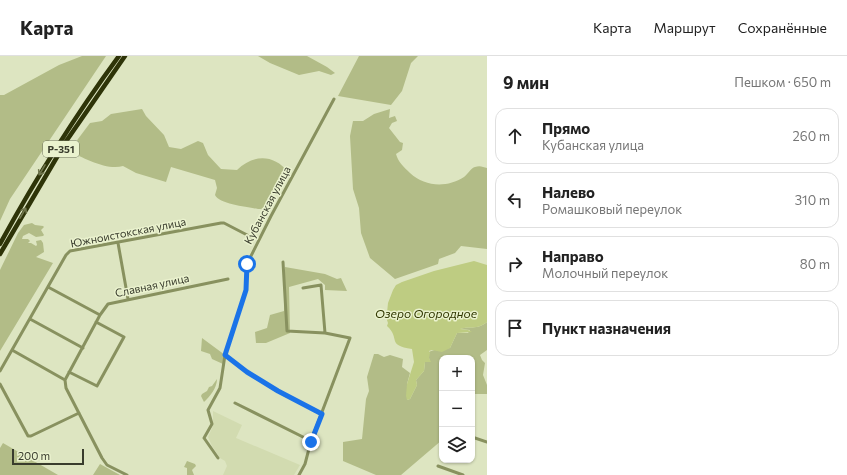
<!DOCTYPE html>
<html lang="ru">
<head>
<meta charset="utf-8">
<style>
	body { margin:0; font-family:Commissioner,sans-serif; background:#f2f2f2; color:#222 }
	.controls { position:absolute; right:12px; bottom:12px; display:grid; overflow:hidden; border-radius:8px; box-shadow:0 1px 3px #0004 }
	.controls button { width:36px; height:36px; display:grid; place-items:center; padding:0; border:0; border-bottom:1px solid #e0e0e0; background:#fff; color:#222; font:20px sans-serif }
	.scale { position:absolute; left:12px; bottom:10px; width:72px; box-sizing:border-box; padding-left:4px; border:2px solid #393c2d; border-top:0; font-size:11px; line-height:14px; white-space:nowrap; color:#393c2d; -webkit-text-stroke:3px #eaf2ce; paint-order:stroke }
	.stop { position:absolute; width:12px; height:12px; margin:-9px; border:3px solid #1a73e8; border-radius:50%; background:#fff }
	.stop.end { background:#1a73e8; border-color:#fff; box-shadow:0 1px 4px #0008 }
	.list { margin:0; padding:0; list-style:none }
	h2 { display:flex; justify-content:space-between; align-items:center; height:52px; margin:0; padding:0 16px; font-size:17px }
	h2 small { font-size:13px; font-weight:400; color:#767676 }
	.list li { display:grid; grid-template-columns:26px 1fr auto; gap:12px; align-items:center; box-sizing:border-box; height:56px; margin:0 8px 8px; padding:0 8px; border:1px solid #e0e0e0; border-radius:12px }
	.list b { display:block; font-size:15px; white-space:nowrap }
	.list p { margin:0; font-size:13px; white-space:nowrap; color:#767676 }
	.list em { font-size:13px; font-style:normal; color:#767676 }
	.icon { flex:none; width:22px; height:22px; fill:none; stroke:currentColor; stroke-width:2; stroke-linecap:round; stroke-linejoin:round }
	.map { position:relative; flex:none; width:487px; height:419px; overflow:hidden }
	header { display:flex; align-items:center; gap:24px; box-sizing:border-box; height:56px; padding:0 20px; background:#fff; border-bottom:1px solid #e0e0e0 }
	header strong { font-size:19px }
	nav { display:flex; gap:22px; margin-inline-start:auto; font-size:14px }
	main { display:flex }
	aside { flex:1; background:#fff }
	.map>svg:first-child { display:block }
</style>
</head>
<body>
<header>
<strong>Карта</strong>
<nav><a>Карта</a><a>Маршрут</a><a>Сохранённые</a></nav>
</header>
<main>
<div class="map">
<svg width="487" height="419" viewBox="0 0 487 419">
	<rect width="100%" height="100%" fill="#dde5c1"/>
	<path fill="#d2dbb0" d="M213,355L242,369L236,382L300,409L294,419H223L227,410L225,405L220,402L212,390L208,381L213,370Z"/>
	<path fill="#b2bc87" d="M82,0H106L10,143L0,165V39H4L59,9Z
		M258,0H307L327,11L335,17L331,19L319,15L299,19L270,7Z
		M359,0H418L411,7L402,35L391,49L338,40Z
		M142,53L146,60L164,79L169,91L181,93L198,85L203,87L208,99L221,113L237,114C253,98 274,98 288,116L287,121L267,143L268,149L261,153H258C248,151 219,148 215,139L217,132L215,124L171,111L166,126L136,117L123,110C108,115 83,102 69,95L90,67L102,65L111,58Z
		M390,53L389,62L395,60L397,65L392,67L389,72L400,86L403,87L402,94L396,98C398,106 404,111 410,117C425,131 447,132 464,121C468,118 471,112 475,111C480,109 483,111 487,112V193L461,190L455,197L439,203L438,208L395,223L370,202L361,177L359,152L353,133L350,80L353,65H363L374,58Z
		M32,167L35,169L43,170L44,171L41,174L44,179L43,180L36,181L29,177L23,180L22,183H28L30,185L28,187H31L36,190L37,189L36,185L41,184L43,187L44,196L36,201L53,207L0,295V214L18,177L24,169Z
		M285,211L325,218L337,223L341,222L347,235L325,234V229L318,223L289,231L290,277L266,287H256L255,276L267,272L270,259L284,255Z
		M487,266V294L480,299L482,304L485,307L483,319L487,329V338H475L472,341V302H442V384L401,419H376L343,405V386L362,383L366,343L369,335L367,321L374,298H378L384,301L390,299L403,303L402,311L410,317L407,328V344L410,343L417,329L416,324L424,315L425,306H430L429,302V296C434,293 444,293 450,292L457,277H468L470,274L460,273C470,269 476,275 487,266Z
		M202,282L225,299L223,308L212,303L210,298L201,295Z
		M217,323C217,332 210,340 204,346L201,340L202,338L207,335L209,331L212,330Z
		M3,387L58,419H0V392Z
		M187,405L195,408L196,410L192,414L194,419H187V412L184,411Z
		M100,408L120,419H93Z"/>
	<path fill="#becc82" d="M474,205L487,209V266C476,275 470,269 460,273L468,274L472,276L457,277L450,292L442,296L432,294L429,295L430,297L429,302L431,306H425L424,315L416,324L417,329L410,343L407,344L406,340L407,328L414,306L412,293C386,289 401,283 387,270L388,267L385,258L387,257L388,247L393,234L396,229L402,226L434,215Z"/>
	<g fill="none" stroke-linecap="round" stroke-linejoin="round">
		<path stroke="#88915f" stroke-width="3" d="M118,187L128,243
			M283,206L287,275L325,277
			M48,231L100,259
			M30,263L83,292
			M12,294L65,324
			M225,299L247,316L277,335L322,358
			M0,315L66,199L70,195L221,167H224L251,181
			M69,316L97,330L124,281L96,266
			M0,328L28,380H31L79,357
			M235,347L311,385
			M472,381L487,386
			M218,402L204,382L212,368L208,354L220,332L225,299L246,234L247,208L271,160L334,43
			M438,410L463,419
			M127,419L107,409L102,402L66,332L65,324L100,259L108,248L228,223
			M299,419L305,408L311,385L350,282L325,277L321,229L303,232"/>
		<path stroke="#2e3408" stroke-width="4.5" d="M0,188C36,122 75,60 119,0
			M0,198L67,84L125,0"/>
	</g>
	<defs><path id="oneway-shaft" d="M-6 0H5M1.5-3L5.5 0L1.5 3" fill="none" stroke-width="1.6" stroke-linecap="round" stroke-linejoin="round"/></defs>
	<g stroke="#70764d">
		<use href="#oneway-shaft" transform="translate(42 114) rotate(121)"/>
		<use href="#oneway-shaft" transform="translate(23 157) rotate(-60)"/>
	</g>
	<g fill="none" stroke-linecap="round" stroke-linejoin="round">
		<path stroke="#1a73e8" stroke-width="5" d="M247,208L246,234L225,299L247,316L278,335L322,358L311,386"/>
	</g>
	<g text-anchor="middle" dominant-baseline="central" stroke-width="3" stroke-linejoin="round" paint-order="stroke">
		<rect fill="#eaf2ce" stroke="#6e735d" stroke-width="1" x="43" y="85" width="36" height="16" rx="3"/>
		<g font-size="10" font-weight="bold" fill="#393c2d">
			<text x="61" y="93">Р-351</text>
		</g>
		<g font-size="11" fill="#393c2d" stroke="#eaf2ce">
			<text transform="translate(267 149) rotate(-62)">Кубанская улица</text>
			<text transform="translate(128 176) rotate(-11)">Южноистокская улица</text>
			<text transform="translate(152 229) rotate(-12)">Славная улица</text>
		</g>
		<g font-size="12" font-style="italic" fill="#303700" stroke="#eaf2ce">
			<text x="426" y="257">Озеро Огородное</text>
		</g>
	</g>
</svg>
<div class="controls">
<button>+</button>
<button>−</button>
<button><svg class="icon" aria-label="layers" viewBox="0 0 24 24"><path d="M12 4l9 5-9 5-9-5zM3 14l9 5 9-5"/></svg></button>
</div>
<div class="scale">200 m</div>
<div class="stop" style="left:247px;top:208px"></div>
<div class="stop end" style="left:311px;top:386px"></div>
</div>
<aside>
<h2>9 мин<small>Пешком · 650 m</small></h2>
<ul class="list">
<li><svg class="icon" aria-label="ahead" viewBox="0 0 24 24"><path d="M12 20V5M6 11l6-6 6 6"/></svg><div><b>Прямо</b><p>Кубанская улица</p></div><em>260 m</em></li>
<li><svg class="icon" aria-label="left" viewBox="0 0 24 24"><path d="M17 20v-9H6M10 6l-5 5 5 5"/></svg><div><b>Налево</b><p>Ромашковый переулок</p></div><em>310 m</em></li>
<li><svg class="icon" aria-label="right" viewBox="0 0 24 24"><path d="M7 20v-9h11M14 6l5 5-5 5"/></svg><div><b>Направо</b><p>Молочный переулок</p></div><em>80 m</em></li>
<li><svg class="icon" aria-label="arrive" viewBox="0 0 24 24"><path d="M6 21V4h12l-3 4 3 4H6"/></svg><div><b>Пункт назначения</b></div></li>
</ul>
</aside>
</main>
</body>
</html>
